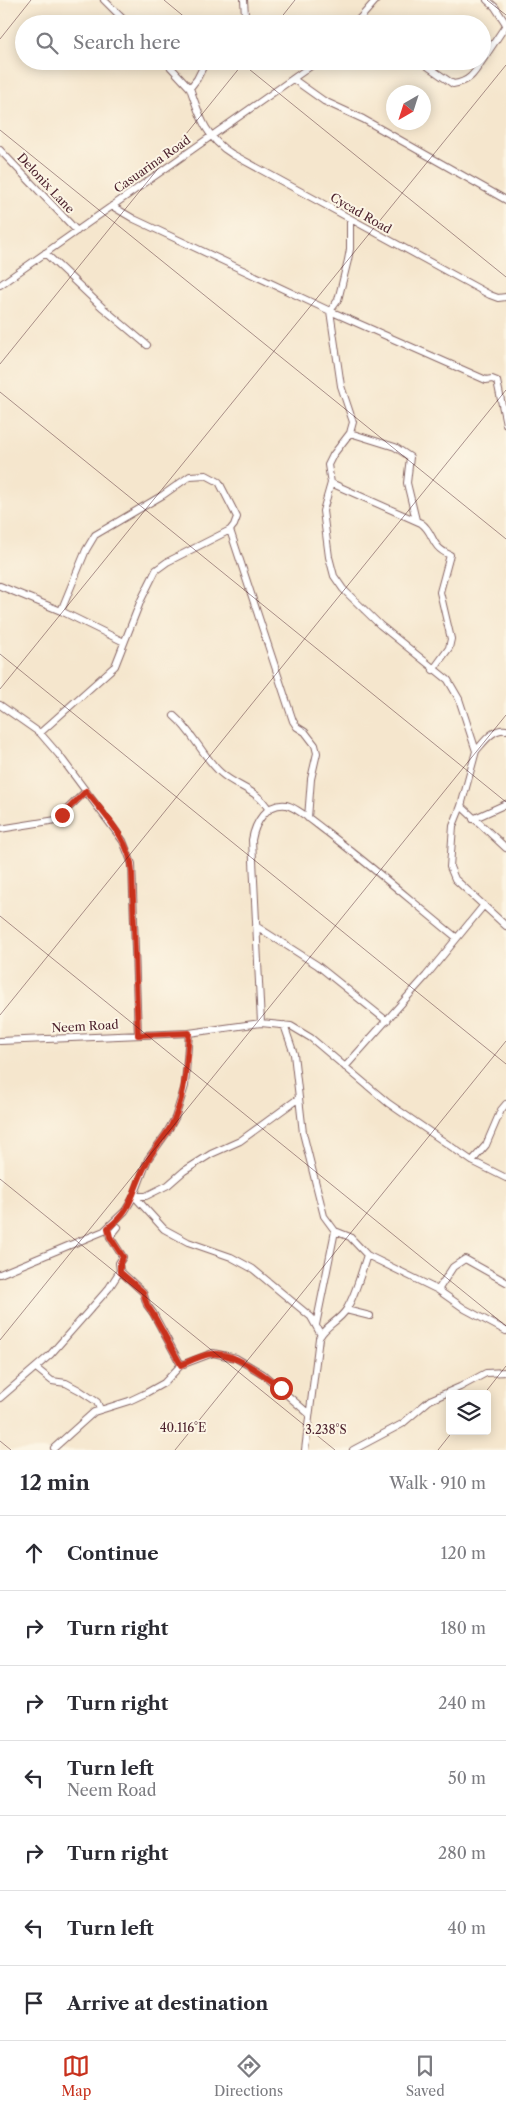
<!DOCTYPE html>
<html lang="en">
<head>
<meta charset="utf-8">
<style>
	body { margin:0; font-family:"Libre Caslon Text",serif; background:#f7f7f7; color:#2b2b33 }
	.controls { position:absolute; right:15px; bottom:15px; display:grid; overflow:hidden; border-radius:5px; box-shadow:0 2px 12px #0003 }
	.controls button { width:45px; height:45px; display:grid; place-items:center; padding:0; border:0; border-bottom:1px solid #e1e1e2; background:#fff; color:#2b2b33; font:25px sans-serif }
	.compass { position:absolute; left:386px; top:85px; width:45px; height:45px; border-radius:50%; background:#fff; box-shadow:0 2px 12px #0003; rotate:219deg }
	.stop { position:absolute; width:15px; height:15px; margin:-11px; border:4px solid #c8321e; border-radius:50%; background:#fff }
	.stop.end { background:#c8321e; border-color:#fff; box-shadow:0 1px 5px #0008 }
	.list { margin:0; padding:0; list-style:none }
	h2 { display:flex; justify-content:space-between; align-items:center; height:65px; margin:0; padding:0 20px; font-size:21px }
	h2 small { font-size:16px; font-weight:400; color:#7c7c81 }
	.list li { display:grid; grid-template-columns:32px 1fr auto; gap:15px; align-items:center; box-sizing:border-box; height:75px; padding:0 20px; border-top:1px solid #e1e1e2 }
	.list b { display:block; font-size:19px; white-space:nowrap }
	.list p { margin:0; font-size:16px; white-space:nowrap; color:#7c7c81 }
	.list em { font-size:16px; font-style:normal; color:#7c7c81 }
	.icon { flex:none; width:28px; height:28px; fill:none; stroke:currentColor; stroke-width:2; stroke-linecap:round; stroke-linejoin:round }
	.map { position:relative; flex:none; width:506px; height:1450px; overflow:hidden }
	.search { position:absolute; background:#fff; box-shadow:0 2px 12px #0003; left:15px; right:15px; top:15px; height:55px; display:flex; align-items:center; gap:12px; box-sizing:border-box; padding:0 18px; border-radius:28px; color:#7c7c81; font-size:19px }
	.sheet { height:590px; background:#fff }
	nav { display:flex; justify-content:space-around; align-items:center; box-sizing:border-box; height:70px; border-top:1px solid #e1e1e2; background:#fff; font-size:14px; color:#7c7c81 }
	nav a { display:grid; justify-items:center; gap:2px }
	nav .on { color:#c8321e }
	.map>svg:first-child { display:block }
</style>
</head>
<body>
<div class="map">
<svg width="506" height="1450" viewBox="0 0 506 1450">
	<rect width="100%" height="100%" fill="#fcf5e5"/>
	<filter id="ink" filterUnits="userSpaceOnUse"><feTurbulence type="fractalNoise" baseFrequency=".02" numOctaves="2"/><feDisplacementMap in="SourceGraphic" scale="10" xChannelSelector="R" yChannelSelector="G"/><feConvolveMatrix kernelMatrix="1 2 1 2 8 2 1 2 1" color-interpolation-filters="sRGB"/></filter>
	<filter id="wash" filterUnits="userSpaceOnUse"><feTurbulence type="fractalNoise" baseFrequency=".0096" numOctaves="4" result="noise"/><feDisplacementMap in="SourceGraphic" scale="20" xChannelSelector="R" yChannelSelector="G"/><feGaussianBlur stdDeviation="1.12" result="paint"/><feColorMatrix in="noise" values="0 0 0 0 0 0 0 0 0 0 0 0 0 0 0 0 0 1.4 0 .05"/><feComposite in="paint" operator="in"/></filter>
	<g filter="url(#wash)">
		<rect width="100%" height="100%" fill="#f5e6cd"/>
	</g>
	<g filter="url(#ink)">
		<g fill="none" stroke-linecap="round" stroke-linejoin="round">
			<g stroke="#866564" stroke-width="8">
				<path id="minor" d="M104,0L128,24
					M487,0L495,7L506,24
					M359,19L366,24
					M239,24L245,15L244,0
					M355,24L376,0
					M165,61L190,88
					M206,61L197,79L190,88C200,117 206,138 232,154L490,295L498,298L506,297
					M420,61L453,84C469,82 474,74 482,61
					M482,61L506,25
					M293,79L324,101L363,119L506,200
					M0,150L77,231
					M112,206L134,219L330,311L486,380L492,379L497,381L506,424
					M350,219V249L348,260L338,300L330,311L341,386L353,422L350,433L333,455L328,465L331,483L323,511L329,557L334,576L343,589L380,625L448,680L459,699L476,751L461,806L453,826L450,867L455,879L506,926
					M45,253L103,308L147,345
					M0,285L318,61
					M350,433L395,447L410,457L407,483L416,520
					M331,483L421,523C435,533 429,546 450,555L440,592L451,639L449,648L433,670
					M230,530L293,721L297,727L305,732L315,745L317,753L311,779L308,818
					M0,586L61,611L124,642
					M0,705L40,733L59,755L123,841L132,864L138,1035
					M174,716C193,732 202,756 221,773C238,788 257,789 269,810
					M40,733L115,666L141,600L156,570L167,562L230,530L234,525L237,517L219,482L206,475L190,476L163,495L95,535L86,550L61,611
					M476,751C484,742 493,728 506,730
					M461,806L506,848
					M473,819L506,804
					M0,829L56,820L86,791
					M256,926L317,965L387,1021
					M261,1023L252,840C255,823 266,803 286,805C297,807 317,825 327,832C371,866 414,903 457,938
					M284,1025L294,1054L303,1133L324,1216L335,1231L350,1237L367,1255L438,1290L465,1309L506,1331
					M0,1041L189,1033L261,1023L291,1026L311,1038L388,1103L472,1161L506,1178
					M345,1067L426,976L484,905
					M472,1161L486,1145L501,1110L506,1104
					M134,1196L164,1229L188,1242L231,1257L253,1269L311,1317L321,1335
					M134,1196H146L168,1185L184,1171L211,1154L240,1141L299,1098
					M108,1228L110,1237L123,1257L119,1263L120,1271L143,1292L147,1305L153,1313L181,1365
					M110,1237L118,1227
					M0,1274L104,1231L125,1211L134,1196L148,1159L166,1134L175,1118L185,1086L189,1033
					M438,1290L453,1267L465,1259L506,1282
					M346,1310L370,1316
					M316,1325L335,1231
					M36,1368L52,1381L66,1383L79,1390L97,1402L100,1409
					M0,1398L50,1355L109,1288L120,1271
					M54,1448L94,1412L129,1401L146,1393L164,1383L181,1365L213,1353L236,1358L263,1374L309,1414
					M305,1450L319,1338C325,1326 339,1321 346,1310C356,1294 361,1273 367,1255
					M353,1450L402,1424L430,1400L460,1387L486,1373L506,1372"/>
			</g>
			<use href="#minor" stroke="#fff" stroke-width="6"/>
		</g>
	</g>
	<g fill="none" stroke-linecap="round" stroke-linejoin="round" filter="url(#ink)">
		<path stroke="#c8321e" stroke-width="6" d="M62,815L86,791C105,815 131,841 132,872L138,1035L189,1033C186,1065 186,1097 171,1126C164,1139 152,1150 146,1164C132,1190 134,1208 108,1228L110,1237L123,1257L120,1263V1272L143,1292L147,1305L153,1314L181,1365C190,1361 201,1355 211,1354C233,1351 264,1375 281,1388"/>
	</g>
	<path fill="none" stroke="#4a1f2b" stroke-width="1" stroke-opacity="0.45" d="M164,0L193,24M487,0L506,15M276,24L295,0M0,39L31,0M239,61L506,277M0,130L506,539M0,364L245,61M0,392L506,802M0,654L506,1064M0,689L506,65M0,916L506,1326M0,1015L506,390M0,1179L335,1450M0,1340L506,715M484,1394L506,1366M0,1441L11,1450M175,1450L506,1041M438,1450L453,1431"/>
	<g text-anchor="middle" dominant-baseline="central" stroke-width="4" stroke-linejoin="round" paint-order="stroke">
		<g font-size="12" fill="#4a1f2b" stroke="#fcf5e5">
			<text transform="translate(152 164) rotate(-35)">Casuarina Road</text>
			<text transform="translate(46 183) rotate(47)">Delonix Lane</text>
			<text transform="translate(361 213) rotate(30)">Cycad Road</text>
			<text transform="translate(85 1026) rotate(-3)">Neem Road</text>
		</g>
	</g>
	<g font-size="12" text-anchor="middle" fill="#4a1f2b" stroke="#fcf5e5" stroke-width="4" stroke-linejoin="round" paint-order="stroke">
		<text x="183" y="1432">40.116°E</text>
		<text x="326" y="1434">3.238°S</text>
	</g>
</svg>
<div class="controls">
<button><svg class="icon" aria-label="layers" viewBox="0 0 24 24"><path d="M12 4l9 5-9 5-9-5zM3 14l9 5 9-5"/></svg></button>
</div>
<svg class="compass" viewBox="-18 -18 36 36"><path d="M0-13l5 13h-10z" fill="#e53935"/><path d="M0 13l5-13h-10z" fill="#7c7c81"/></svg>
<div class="stop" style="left:281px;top:1388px"></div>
<div class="stop end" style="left:62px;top:815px"></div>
<div class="search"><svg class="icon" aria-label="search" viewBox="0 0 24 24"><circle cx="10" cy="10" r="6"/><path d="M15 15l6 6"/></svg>Search here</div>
</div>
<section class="sheet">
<h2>12 min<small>Walk · 910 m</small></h2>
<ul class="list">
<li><svg class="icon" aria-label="ahead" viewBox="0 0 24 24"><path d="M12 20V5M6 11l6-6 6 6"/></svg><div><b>Continue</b></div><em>120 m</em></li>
<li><svg class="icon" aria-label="right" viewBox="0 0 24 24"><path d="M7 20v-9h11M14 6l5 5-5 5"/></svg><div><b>Turn right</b></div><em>180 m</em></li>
<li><svg class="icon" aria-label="right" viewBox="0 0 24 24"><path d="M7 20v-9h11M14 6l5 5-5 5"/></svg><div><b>Turn right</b></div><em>240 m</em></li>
<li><svg class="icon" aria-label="left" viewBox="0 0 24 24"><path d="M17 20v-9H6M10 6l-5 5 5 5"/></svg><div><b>Turn left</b><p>Neem Road</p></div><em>50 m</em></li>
<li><svg class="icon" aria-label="right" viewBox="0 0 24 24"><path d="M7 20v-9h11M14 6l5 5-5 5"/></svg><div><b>Turn right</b></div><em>280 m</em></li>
<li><svg class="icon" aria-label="left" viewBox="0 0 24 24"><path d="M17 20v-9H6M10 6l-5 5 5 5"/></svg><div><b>Turn left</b></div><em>40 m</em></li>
<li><svg class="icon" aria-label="arrive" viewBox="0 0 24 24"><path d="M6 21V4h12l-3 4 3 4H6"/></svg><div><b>Arrive at destination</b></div></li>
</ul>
</section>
<nav>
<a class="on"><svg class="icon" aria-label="map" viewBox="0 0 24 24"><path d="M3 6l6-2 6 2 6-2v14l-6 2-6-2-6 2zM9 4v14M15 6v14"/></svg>Map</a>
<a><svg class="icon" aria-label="directions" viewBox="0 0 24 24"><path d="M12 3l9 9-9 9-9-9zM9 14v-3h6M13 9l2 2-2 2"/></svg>Directions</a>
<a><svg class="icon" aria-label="saved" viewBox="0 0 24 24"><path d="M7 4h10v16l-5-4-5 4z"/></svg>Saved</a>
</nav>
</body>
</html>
